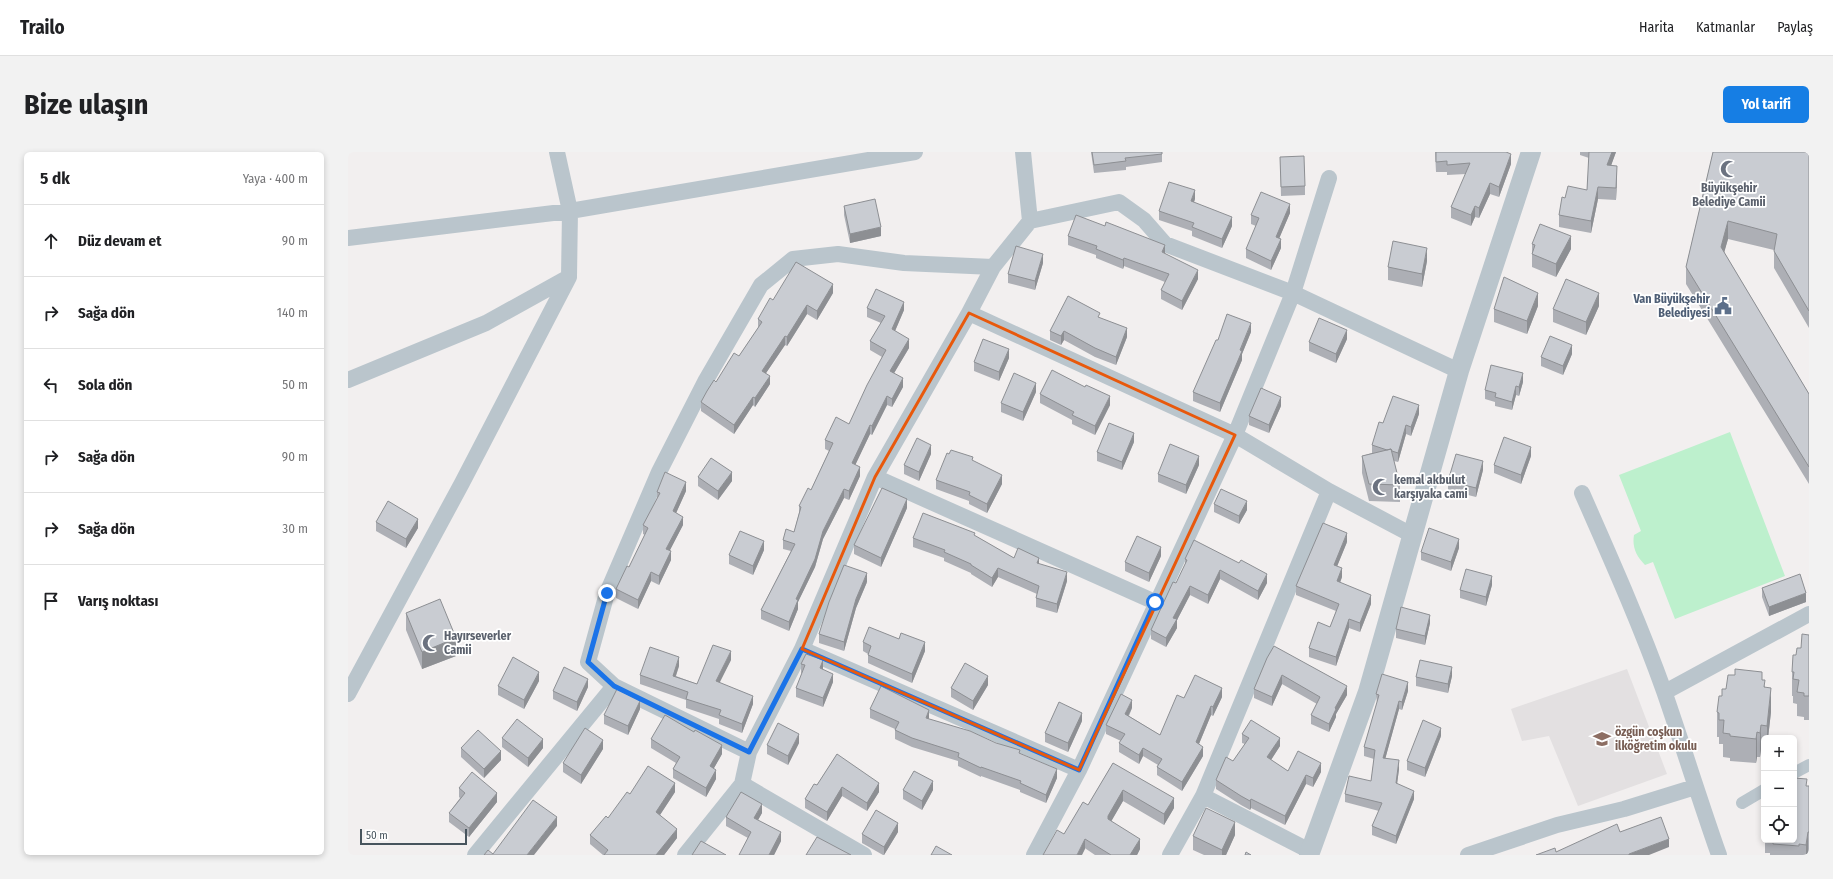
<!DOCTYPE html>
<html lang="tr">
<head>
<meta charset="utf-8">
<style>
	body { margin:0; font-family:"Fira Sans Condensed",sans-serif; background:#f2f2f2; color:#202124 }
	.controls { position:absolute; right:12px; bottom:12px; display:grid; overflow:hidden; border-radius:6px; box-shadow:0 2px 6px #0003 }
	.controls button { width:36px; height:36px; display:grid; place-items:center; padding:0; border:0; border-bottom:1px solid #e0e0e0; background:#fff; color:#202124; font:20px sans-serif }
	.scale { position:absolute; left:12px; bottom:10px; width:107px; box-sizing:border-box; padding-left:4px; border:2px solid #47545d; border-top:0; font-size:11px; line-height:14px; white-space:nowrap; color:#47545d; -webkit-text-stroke:3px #fff; paint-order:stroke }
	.stop { position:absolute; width:12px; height:12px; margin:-9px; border:3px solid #1a73e8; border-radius:50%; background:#fff }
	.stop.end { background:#1a73e8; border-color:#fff; box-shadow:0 1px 4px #0008 }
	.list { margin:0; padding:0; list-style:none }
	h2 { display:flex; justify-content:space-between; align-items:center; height:52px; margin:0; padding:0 16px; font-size:17px }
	h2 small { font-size:13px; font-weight:400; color:#757577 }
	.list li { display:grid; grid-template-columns:26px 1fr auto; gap:12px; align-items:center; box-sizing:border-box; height:72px; padding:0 16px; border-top:1px solid #e0e0e0 }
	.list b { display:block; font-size:15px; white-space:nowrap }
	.list em { font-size:13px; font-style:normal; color:#757577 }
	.icon { flex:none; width:22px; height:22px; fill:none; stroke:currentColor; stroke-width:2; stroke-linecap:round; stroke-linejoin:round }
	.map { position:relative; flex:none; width:1461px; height:703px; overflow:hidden; border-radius:6px }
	header { display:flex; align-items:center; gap:24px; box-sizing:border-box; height:56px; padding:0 20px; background:#fff; border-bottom:1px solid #e0e0e0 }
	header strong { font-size:19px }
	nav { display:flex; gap:22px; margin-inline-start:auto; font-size:14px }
	.intro { display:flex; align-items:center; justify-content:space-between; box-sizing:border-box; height:96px; padding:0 24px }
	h1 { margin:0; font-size:28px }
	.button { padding:10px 18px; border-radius:6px; background:#167ee4; color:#fff; font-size:14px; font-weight:700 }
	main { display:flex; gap:24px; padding:0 24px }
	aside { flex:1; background:#fff; border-radius:6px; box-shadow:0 2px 6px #0003 }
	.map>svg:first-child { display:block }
</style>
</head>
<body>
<header>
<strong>Trailo</strong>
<nav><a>Harita</a><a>Katmanlar</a><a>Paylaş</a></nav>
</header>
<div class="intro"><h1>Bize ulaşın</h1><a class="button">Yol tarifi</a></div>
<main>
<aside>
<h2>5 dk<small>Yaya · 400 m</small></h2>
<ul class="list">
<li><svg class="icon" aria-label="ahead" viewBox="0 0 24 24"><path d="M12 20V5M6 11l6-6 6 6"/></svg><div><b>Düz devam et</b></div><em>90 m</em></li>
<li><svg class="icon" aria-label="right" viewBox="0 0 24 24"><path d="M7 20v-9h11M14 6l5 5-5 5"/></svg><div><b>Sağa dön</b></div><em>140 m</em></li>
<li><svg class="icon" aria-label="left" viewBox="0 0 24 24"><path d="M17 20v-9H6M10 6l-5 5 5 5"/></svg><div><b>Sola dön</b></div><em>50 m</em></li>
<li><svg class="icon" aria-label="right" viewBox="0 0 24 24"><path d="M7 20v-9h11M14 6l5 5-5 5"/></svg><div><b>Sağa dön</b></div><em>90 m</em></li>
<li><svg class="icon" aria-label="right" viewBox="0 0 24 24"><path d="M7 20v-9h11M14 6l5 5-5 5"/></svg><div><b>Sağa dön</b></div><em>30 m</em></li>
<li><svg class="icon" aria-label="arrive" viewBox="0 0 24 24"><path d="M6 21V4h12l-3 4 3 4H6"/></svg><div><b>Varış noktası</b></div></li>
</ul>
</aside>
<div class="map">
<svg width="1461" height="703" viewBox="0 0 1461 703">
	<rect width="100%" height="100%" fill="#f2efef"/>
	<path fill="#e3e0e1" d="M1279,517L1319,622L1230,654L1201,584L1174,589L1163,557Z"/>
	<path fill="#bdf0cd" d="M1382,280L1437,424L1327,467L1305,410L1297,413C1288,404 1284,395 1286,383L1293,379L1271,323Z"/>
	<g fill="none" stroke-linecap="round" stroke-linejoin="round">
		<path stroke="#bac5cc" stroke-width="12" d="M1446,621L1461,613
			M1394,651L1416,638"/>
		<path stroke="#bac5cc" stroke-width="16" d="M675,0L682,69L771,50L796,68L817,92L945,141L1111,219
			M682,69L645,115L621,161L887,283L981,339L855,644L822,703
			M0,86L222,59L567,0
			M0,228L138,171L221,125
			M527,325L807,450
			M981,339L1064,383
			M1234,341C1263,407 1292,472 1316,539C1335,594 1352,649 1371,703
			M454,497L731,618
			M1317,540L1461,462
			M0,542L114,331L221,125L222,59L209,0
			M401,600L266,534L240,510L259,441L311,320L358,228L413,133L445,107L490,102L556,111L645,115
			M394,632L516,703
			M855,644L962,699
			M127,703L266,534
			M337,703L394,632L401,600L454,497L527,325L621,161
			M686,703L731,618L887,283L945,141L981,26
			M1120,703L1209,673L1276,657L1347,635"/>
		<path stroke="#bac5cc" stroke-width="20" d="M961,703L1020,540L1111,219L1183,0"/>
	</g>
	<path fill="#adafb5" d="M743,0H814V10L778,15V18L746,21Z
		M1087,0H1158L1163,12L1151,45L1142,42L1131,66L1127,65L1123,74L1103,66V55L1118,22L1099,23V20H1088Z
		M1232,0H1268L1263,13L1269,26L1268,48L1250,47L1243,81L1211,75V63L1217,46L1239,38L1241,6L1232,3Z
		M1365,0H1461V176L1426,116V98L1380,87L1376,100L1461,242V332L1338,132V115Z
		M932,5L957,34V43L933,44Z
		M847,47L846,50L884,74L874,96L844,84V79L811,68V59Z
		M496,54L533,84L502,91L496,63Z
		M942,61L931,86L933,96L923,118L898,106V97L908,74L903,72V63Z
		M720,84L817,101L850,127L834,158L813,147V138L817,130L776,114L775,117L748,106V103L720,93Z
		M1184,92L1223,97L1208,125L1184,115Z
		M1079,109L1074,135L1040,128V115Z
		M695,111L687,138L660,131V122Z
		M485,141L469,168L459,162L439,194L437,193L418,221L422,232L407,255L405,253L386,282L353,259V250L368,230L391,204L410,176V167L425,148Z
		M1190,154L1179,182L1146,170V157Z
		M1251,154L1238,183L1205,170V157Z
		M519,156L556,158L547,179L561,196L546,221L555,235L544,255L539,253L524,283L522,282L507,313L512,324L501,348L496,346L475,387L467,415L450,450V457L441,479L413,467V458L443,399L435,397V388L446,380L451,361V354L463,338L481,299L477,297V288L501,272L534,205L522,198V189L533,171L519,165Z
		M752,166L779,185L768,213L747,205L716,188L713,193L702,188V179Z
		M903,180L894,202V208L872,260L845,249V240L870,188Z
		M999,187L988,211L961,199V190Z
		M1224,202L1215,223L1193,214V205Z
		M661,206L651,229L626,219V210Z
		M1175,230L1171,244L1168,243L1164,258L1147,254V250L1137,247V238Z
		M688,240L675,269L653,260V251Z
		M692,242L762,253L747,283L724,272V268L692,251Z
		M933,254L921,281L901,273V264Z
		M1071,262L1063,284L1058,282L1050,310L1046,309L1052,333V350L1021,349L1014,321V304L1024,301V293L1035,271Z
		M786,290L774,318L749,309V300Z
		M583,302L571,329L556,322V313Z
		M601,302L625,309L654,332L639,361L621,352V349L588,337V328Z
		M1183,304L1173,332L1146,321V313Z
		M851,313L838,342L810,330V322Z
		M1135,318L1128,345L1100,338V329Z
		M350,325L384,329L370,348L350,334Z
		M338,339L328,361L335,373L321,399L323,408L311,433L303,429L290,457L268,446V437L281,415L297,383L295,382V373L309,346V340Z
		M866,352L899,358L891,372L866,360Z
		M559,356L533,415L506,402V393Z
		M28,370L70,376L58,396L28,379Z
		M627,384L666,406L691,412L719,429L709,461L688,455V446L689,442L650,425L644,435L623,422V421L596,409V406L565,395V386Z
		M999,390L989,414L994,425L992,431L1023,452L1012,480L1001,476L988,514L961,505V496L982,475L988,459L948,443V434Z
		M1111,396L1103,419L1073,408V400Z
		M416,398L405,423L381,412V403Z
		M813,404L801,430L777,419V410Z
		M837,407L919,431L910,448L872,427L860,452L842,443L829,468V476L818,495L803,487V478L828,431L837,413Z
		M519,430L508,456L496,499L471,491V482Z
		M1144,433L1138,454L1112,446V438Z
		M1414,436L1458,450L1421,464L1414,445Z
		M58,461L108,504L74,517L58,478Z
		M1082,471L1077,493L1048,486V477Z
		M1461,483V568H1456V565L1449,564V552L1445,551V544H1444V520L1448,503Z
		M515,490L577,499L564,531L520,511V502L515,499Z
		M919,506L999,543L988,562V565L981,580L963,572V563L969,552L934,532L924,554L906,546V537Z
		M383,508L371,530L405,552L394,581L371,572V567L338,556V548L292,532V523L331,514L328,524L349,532Z
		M453,512L475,518L485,530L475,555L448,545V536L454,521H453Z
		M1104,524L1100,541L1068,534V525Z
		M1414,528L1417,535L1423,560L1420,586H1416V597H1413L1412,605H1409L1408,611L1382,609V606L1375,605V592H1371V585H1369V560L1374,544L1378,537Z
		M191,529L176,557L150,543V534Z
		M640,533L625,558L603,545V536Z
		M240,535L229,559L205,547V539Z
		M1060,539L1054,558L1051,557L1037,607L1051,617L1049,632L1066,647L1048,692L1024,683V674L1031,659L997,650V642L1023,629L1026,607L1016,604V595L1029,551L1028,542Z
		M874,545L865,564L863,563L851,592L855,604L834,639L809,623V615L810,613L795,604L791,612L771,600V591L773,589L758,582V573L784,556L781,564L812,583L836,546Z
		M292,557L280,583L256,572V563Z
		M522,557L581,567L672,601L709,626L698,651L672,640V638L633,624V625L610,614V609L564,595L547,587V577L522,566Z
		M734,569L720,600L697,590V581Z
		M346,580L374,602L366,616L368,627L358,645L325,626V617L328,611L303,596V587Z
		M894,582L932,594L923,608L940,619L973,620L965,635L958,632L937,673L903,656L902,658L893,653L868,637V628L885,609L897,592L894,591Z
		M1093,584L1077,625L1059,618V609Z
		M154,586L195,596L180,615L154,595Z
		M451,591L440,613L419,602V593Z
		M113,596L153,608L136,626L113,605Z
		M255,597L233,632L215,620V611Z
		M489,602L531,640L519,659L494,644L479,669L457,656V647L469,633Z
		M765,611L826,656L816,673L775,649L763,669L792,697L789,703H747L716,682L740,653Z
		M1459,634H1461V703H1422V701H1417V688H1446Z
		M111,636L149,650L121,685L101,670V661L112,646L111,645Z
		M555,638H585L574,658L555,647Z
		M327,640L312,663L329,686L316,703H255L242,692V683L260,666L282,642Z
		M414,661L410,668L433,689L426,703H391L400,686L378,674V665Z
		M550,680L536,703H535L514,691V682Z
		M887,683L878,703H856L845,698V684Z"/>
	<path fill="#8d8f93" d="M1264,0H1268L1259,25V13Z
		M1163,2V12L1151,45V35Z
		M1269,14V26L1268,48V36Z
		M1142,31V42L1131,66V56Z
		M1250,35V47L1243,81V69Z
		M847,38V47L843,58V49Z
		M942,52V61L928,94V85Z
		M1127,54V65L1123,74V63Z
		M884,65V74L874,96V87Z
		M1380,69V87L1373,112V95Z
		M533,75V84L502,91V82Z
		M1223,84V97L1208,125V112Z
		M933,87V96L923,118V109Z
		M817,93V102L814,100Z
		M1079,96V109L1074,135V122Z
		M695,102V111L687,138V129Z
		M776,106V114L775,117V108Z
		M850,118V127L834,158V149Z
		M485,132V141L469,168V159Z
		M1190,141V154L1179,182V169Z
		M1251,141V154L1238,183V170Z
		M556,150V158L544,186V177Z
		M459,153V162L439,194V185Z
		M903,171V180L894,202V208L872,260V251Z
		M779,176V185L768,213V205Z
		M999,178V187L988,211V202Z
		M716,179V188L713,193V184Z
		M437,184V193L414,227V219Z
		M561,187V196L542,228V219Z
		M1224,193V202L1215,223V214Z
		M661,197V206L651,229V220Z
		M1175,221V230L1171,244V235Z
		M422,224V232L407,255V246Z
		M555,226V235L544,255V247Z
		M688,231V240L675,269V260Z
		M1168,234V243L1164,258V250Z
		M539,244V253L524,283V274Z
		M762,244V253L747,283V274Z
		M405,245V253L386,282V273Z
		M933,245V254L921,281V273Z
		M1071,253V262L1063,284V275Z
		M522,273V282L504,320V311Z
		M1058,273V282L1050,310V301Z
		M786,281V290L774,318V310Z
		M583,293V302L571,329V320Z
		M1183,295V304L1173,332V323Z
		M851,304V313L838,342V333Z
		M1135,309V318L1128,345V336Z
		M512,315V324L501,348V339Z
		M384,320V329L370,348V339Z
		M654,323V332L639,361V352Z
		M338,330V339L325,368V359Z
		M496,337V346L475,387L467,415L450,450V457L441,479V470L448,447L475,379Z
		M559,347V356L533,415V406Z
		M899,349V358L891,372V364Z
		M335,365V373L318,406V397Z
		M70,367V376L58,396V387Z
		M999,381V390L986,422V413Z
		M1111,387V396L1103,419V410Z
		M416,389V398L405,423V414Z
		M813,395V404L801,430V421Z
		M323,399V408L311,433V424Z
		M691,406V415L689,411Z
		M650,416V425L644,435V426Z
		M994,416V425L989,438V429Z
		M872,418V427L860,452V443Z
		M303,420V429L290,457V448Z
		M719,420V429L709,461V452Z
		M519,421V430L508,456L496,499V490L508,447Z
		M919,422V431L910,448V439Z
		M1144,424V433L1138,454V445Z
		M842,434V443L829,468V476L818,495V486L825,466Z
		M1458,441V450L1421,464V455Z
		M1023,443V452L1012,480V471Z
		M1082,463V471L1077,493V484Z
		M1001,467V476L988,514V505Z
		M108,486V504L74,517V500Z
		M577,490V499L564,531V522Z
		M383,499V508L368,538V529Z
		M331,505V514L325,532V524Z
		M475,508V517L472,525V516Z
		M1104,515V524L1100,541V532Z
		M191,520V529L176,557V548Z
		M485,522V530L475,555V546Z
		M934,523V532L924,554V545Z
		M640,524V533L625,558V549Z
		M240,527V535L229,559V550Z
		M1060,530V539L1054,558V550Z
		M999,534V543L988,562V565L981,580V572L987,556Z
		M874,536V545L865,564V555Z
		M1423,536V560L1420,586H1419V574Z
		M405,544V552L394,581V572Z
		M784,548V556L777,570V562Z
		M292,549V557L280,583V574Z
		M1051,549V557L1035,615V606Z
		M863,554V563L848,599V590Z
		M581,558V567L578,566Z
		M734,561V569L720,600V591Z
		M1413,573V597L1412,605V581Z
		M1093,576V584L1077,625V616Z
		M1409,580V605L1408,611V587Z
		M451,582V591L440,613V604Z
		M932,586V594L919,614V605Z
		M195,587V596L180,615V606Z
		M255,588V597L233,632V623Z
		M374,593V602L362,623V614Z
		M855,595V604L834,639V630Z
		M795,596V604L791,612V603Z
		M153,599V608L136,626V617Z
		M1051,608V617L1048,640V631Z
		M973,611V620L965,635V626Z
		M709,617V626L698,651V643Z
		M368,618V627L358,645V636Z
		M958,623V632L937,673V664Z
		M585,629V638L574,658V649Z
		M327,631V640L308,669V660Z
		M531,631V640L519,659V651Z
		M494,635V644L479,669V660Z
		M775,638V649L760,675V664Z
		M1066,639V647L1048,692V684Z
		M149,641V650L121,685V676Z
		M826,646V656L816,673V662Z
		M903,647V656L902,658V649Z
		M414,652V661L406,675V666Z
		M209,665V674L186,703H179Z
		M887,670V683L878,703H874V698Z
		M550,671V680L536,703V695Z
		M329,677V686L316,703H308Z
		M433,680V689L426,703H421Z
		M1460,680V703H1458V693Z
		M737,687V697L734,703H729Z
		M792,687V697L789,703H782Z
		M1321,687V695L1301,703H1281V702Z"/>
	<path fill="#c9ccd2" stroke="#8d8f93" d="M744,0H814V2L777,6L778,9L746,13Z
		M1088,0H1158L1163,2L1151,35L1142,31L1131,56L1127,54L1123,63L1103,55L1122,11L1099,13V9L1088,10Z
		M1241,0H1264L1259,13L1269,14L1268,36L1250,35L1243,69L1211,63L1214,45L1217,46L1220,34L1239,38Z
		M1365,0H1461V159L1426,99L1429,82L1380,69L1373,95L1461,242V315L1338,115Z
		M956,4L957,34L933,35L932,5Z
		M821,30L847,38L843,49L884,65L874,87L844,75L846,71L811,59Z
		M913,40L942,52L928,85L933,87L923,109L898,97L911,66L903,63Z
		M527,47L533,75L502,82L496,54Z
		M728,63L757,74L758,70L817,93L814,100L850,118L834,149L813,138L821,122L776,106L775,108L748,97L749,94L720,84Z
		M1192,72L1223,84L1208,112L1184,102L1187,93L1184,92Z
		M1045,89L1079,96L1074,122L1040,115Z
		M668,94L695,102L687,129L660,122Z
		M448,110L485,132L469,159L459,153L439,185L437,184L414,219L422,224L407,246L405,245L386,273L353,250L359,239L366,228L368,230L386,201L391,204L414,170L410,167L422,146L425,148Z
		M1156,125L1190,141L1179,169L1146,157Z
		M1218,127L1251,141L1238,170L1205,157Z
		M528,137L556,150L544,177L561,187L542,219L555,226L544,247L539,244L524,274L522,273L504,311L512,315L501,339L496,337L475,379L467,407L448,447L450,448L441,470L413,458L447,392L435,388L438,377L446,380L453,355L451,354L460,336L463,338L485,291L477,288L488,265L501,272L519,233L538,198L522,189L537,164L519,156Z
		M720,144L752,161L750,165L779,176L768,205L747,196L716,179L713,184L702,179Z
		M879,162L903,171L892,198L894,199L872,251L845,240L868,188H870Z
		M971,166L999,178L988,202L961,190Z
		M1202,184L1224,193L1215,214L1193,205Z
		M635,187L661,197L651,220L626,210Z
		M1143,213L1175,221L1171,235L1168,234L1164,250L1147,245L1148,241L1137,238Z
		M704,218L737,235L738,233L762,244L747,274L724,263L726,260L692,242Z
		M666,221L688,231L675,260L653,251Z
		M913,236L933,245L921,273L901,264Z
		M1045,244L1071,253L1063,275L1058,273L1050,301L1044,299L1043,297L1039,298L1024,293L1031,270L1035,271Z
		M761,271L786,281L774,310L749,300Z
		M1156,285L1183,295L1173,323L1146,313Z
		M569,286L583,293L571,320L556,313Z
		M822,292L851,304L838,333L810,322Z
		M1043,297L1052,333L1021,332L1014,304Z
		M603,298L625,305L624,308L654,323L639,352L621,343L622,340L588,328L599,301L601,302Z
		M1108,302L1135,309L1128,336L1100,329Z
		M363,306L384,320L370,339L350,325Z
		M317,320L338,330L325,359L335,365L318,397L323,399L311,424L303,420L290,448L268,437L279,414L281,415L300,376L295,373L312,341L309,340Z
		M534,336L559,347L533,406L506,393Z
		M873,337L899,349L891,364L866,352Z
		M40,349L70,367L58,387L28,370Z
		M575,361L627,381L626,383L666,406L670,396L691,406L689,411L719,420L709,452L688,446L691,434L650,416L644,426L623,413V412L596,400L597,398L565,386Z
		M975,371L999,381L986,413L994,416L989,429L1023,443L1012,471L1001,467L988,505L961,496L970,470L982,475L991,452L948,434Z
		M1081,376L1111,387L1103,410L1073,400Z
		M392,379L416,389L405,414L381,403Z
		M789,384L813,395L801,421L777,410Z
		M846,388L891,411L893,408L919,422L910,439L872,418L860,443L842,434L825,466L829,467L818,486L803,478L825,430L828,431L839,408L837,407Z
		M496,413L519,421L508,447L496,490L471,482L481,450Z
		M1118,417L1144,424L1138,445L1112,438Z
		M1452,422L1458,441L1421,455L1414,436Z
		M92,447L108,486L74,500L58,461Z
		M1053,455L1082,463L1077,484L1048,477Z
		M521,475L551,487L553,481L577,490L564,522L520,503L523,494L515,490Z
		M1454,482L1461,483V544H1456V541L1449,540L1451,528L1445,527L1446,520H1444L1445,503H1448L1449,496H1453Z
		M365,493L383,499L368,529L405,544L394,572L371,563L373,558L338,547L340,540L292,523L302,495L331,505L325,524L349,532Z
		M926,494L999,534L987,556L988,557L981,572L963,563L972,545L934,523L924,545L906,537L919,506Z
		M458,502L475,508L472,516L485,522L475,546L448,536L457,513L453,512Z
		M165,505L191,520L176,548L150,534Z
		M1072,508L1104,515L1100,532L1068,525Z
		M617,511L640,524L625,549L603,536Z
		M216,515L240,527L229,550L205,539Z
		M1387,517L1414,520V528H1417L1416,535L1423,536L1419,574L1413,573L1412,581L1409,580L1408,587L1382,584V582L1375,581L1376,568H1371V561L1369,560L1371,544H1374V537H1378L1380,523H1387Z
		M1034,522L1060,530L1054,550L1051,549L1035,606L1051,608L1048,631L1066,639L1048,684L1024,674L1034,651L997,642L1001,624L1023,629L1027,598L1016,595L1031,543L1028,542Z
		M847,523L874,536L865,555L863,554L848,590L855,595L834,630L809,615L814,607L795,596L791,603L771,591L777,582L758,573L773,542L784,548L777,562L812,583L829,543L836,546Z
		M533,534L581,558L578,566L622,579L648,591L672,598L671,601L709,617L698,643L672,631L673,629L633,615V616L610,605L611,601L564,586L547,578L551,570L522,557Z
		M269,537L292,549L280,574L256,563Z
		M711,550L734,561L720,591L697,581Z
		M317,563L346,580L347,578L374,593L362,614L368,618L358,636L325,617L332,605L303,587Z
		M169,567L195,587L180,606L154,586Z
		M903,568L932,586L919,605L940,619L950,599L973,611L965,626L958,623L937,664L903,647L902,649L893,644L868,628L878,605L885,609L901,586L894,582Z
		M1075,568L1093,576L1077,616L1059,609Z
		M430,571L451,582L440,604L419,593Z
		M237,576L255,588L233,623L215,611Z
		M130,578L153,599L136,617L113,596Z
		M489,602L531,631L519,651L494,635L479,660L457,647L466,632L469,633Z
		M765,611L826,646L816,662L775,638L760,664V667L792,687L782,703H763L737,687L729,703H695L709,678L716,682L735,650L740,653Z
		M300,614L327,631L308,660L329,677L308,703H256L260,698L242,683L258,664L260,666L279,640L282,642Z
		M566,619L585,629L574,649L555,638Z
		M124,620L149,641L121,676L101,661L117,641L111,636Z
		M1446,626L1459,627L1458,634H1461V680H1460L1458,693L1451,692V694L1425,692V688H1446Z
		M393,640L414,652L406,666L433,680L421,703H391L403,680L378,665Z
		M185,648L209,665L179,703H136L140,698L145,702Z
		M858,656L887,670L874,698L845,684Z
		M528,658L550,671L536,695L514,682Z
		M1313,665L1321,687L1281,702V703H1188L1207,696L1208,700L1269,672L1272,680Z
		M469,685L503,703H458Z
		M353,689L378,703H344Z
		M588,694L604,703H583Z
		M898,700L903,703H897Z"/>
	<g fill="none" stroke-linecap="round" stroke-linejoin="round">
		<path stroke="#1a73e8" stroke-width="5" d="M259,441L240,510L266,534L401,600L454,497L731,618L807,450"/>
	</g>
	<path fill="none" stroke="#e8590c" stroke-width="3" stroke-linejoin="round" d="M621,161L887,283L731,618L454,497L527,325Z"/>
	<defs>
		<g id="mosque-bare" transform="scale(1.38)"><path d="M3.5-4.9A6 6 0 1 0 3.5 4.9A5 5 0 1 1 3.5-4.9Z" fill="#6b7280" stroke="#fff" stroke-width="2.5" paint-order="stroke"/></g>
		<g id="civic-bare" transform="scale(1.38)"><path d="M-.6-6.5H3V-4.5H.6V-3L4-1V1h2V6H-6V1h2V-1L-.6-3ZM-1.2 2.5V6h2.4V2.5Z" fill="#5c6f8a" stroke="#fff" stroke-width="2.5" paint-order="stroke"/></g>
		<g id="school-bare" transform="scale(1.38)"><path d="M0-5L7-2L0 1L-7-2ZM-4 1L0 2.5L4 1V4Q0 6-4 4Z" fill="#8d6e63" stroke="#fff" stroke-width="2.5" paint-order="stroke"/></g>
	</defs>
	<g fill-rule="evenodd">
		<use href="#mosque-bare" x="1381" y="17"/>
		<use href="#civic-bare" x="1375" y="154"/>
		<use href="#mosque-bare" x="1033" y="335"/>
		<use href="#mosque-bare" x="83" y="491"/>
		<use href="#school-bare" x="1254" y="587"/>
	</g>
	<g text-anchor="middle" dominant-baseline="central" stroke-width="3.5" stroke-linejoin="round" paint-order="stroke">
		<g font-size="12" font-weight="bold" fill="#5b616d" stroke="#fff" text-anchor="start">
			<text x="1381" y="36" text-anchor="middle">Büyükşehir<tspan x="1381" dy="14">Belediye Camii</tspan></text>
			<text x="1046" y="328">kemal akbulut<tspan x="1046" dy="14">karşıyaka cami</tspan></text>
			<text x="96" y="484">Hayırseverler<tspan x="96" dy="14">Camii</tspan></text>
		</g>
		<g font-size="12" font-weight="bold" fill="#4e5e75" stroke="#fff" text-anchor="end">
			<text x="1362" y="147">Van Büyükşehir<tspan x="1362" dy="14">Belediyesi</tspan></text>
		</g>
		<g font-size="12" font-weight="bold" fill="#785e54" stroke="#fff" text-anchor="start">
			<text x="1267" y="580">özgün coşkun<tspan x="1267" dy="14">ilköğretim okulu</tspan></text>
		</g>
	</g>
</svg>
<div class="controls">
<button>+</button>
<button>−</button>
<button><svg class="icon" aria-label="locate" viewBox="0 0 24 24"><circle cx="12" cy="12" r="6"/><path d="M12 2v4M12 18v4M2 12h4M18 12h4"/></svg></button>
</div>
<div class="scale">50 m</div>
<div class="stop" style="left:807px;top:450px"></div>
<div class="stop end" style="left:259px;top:441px"></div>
</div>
</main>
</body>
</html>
